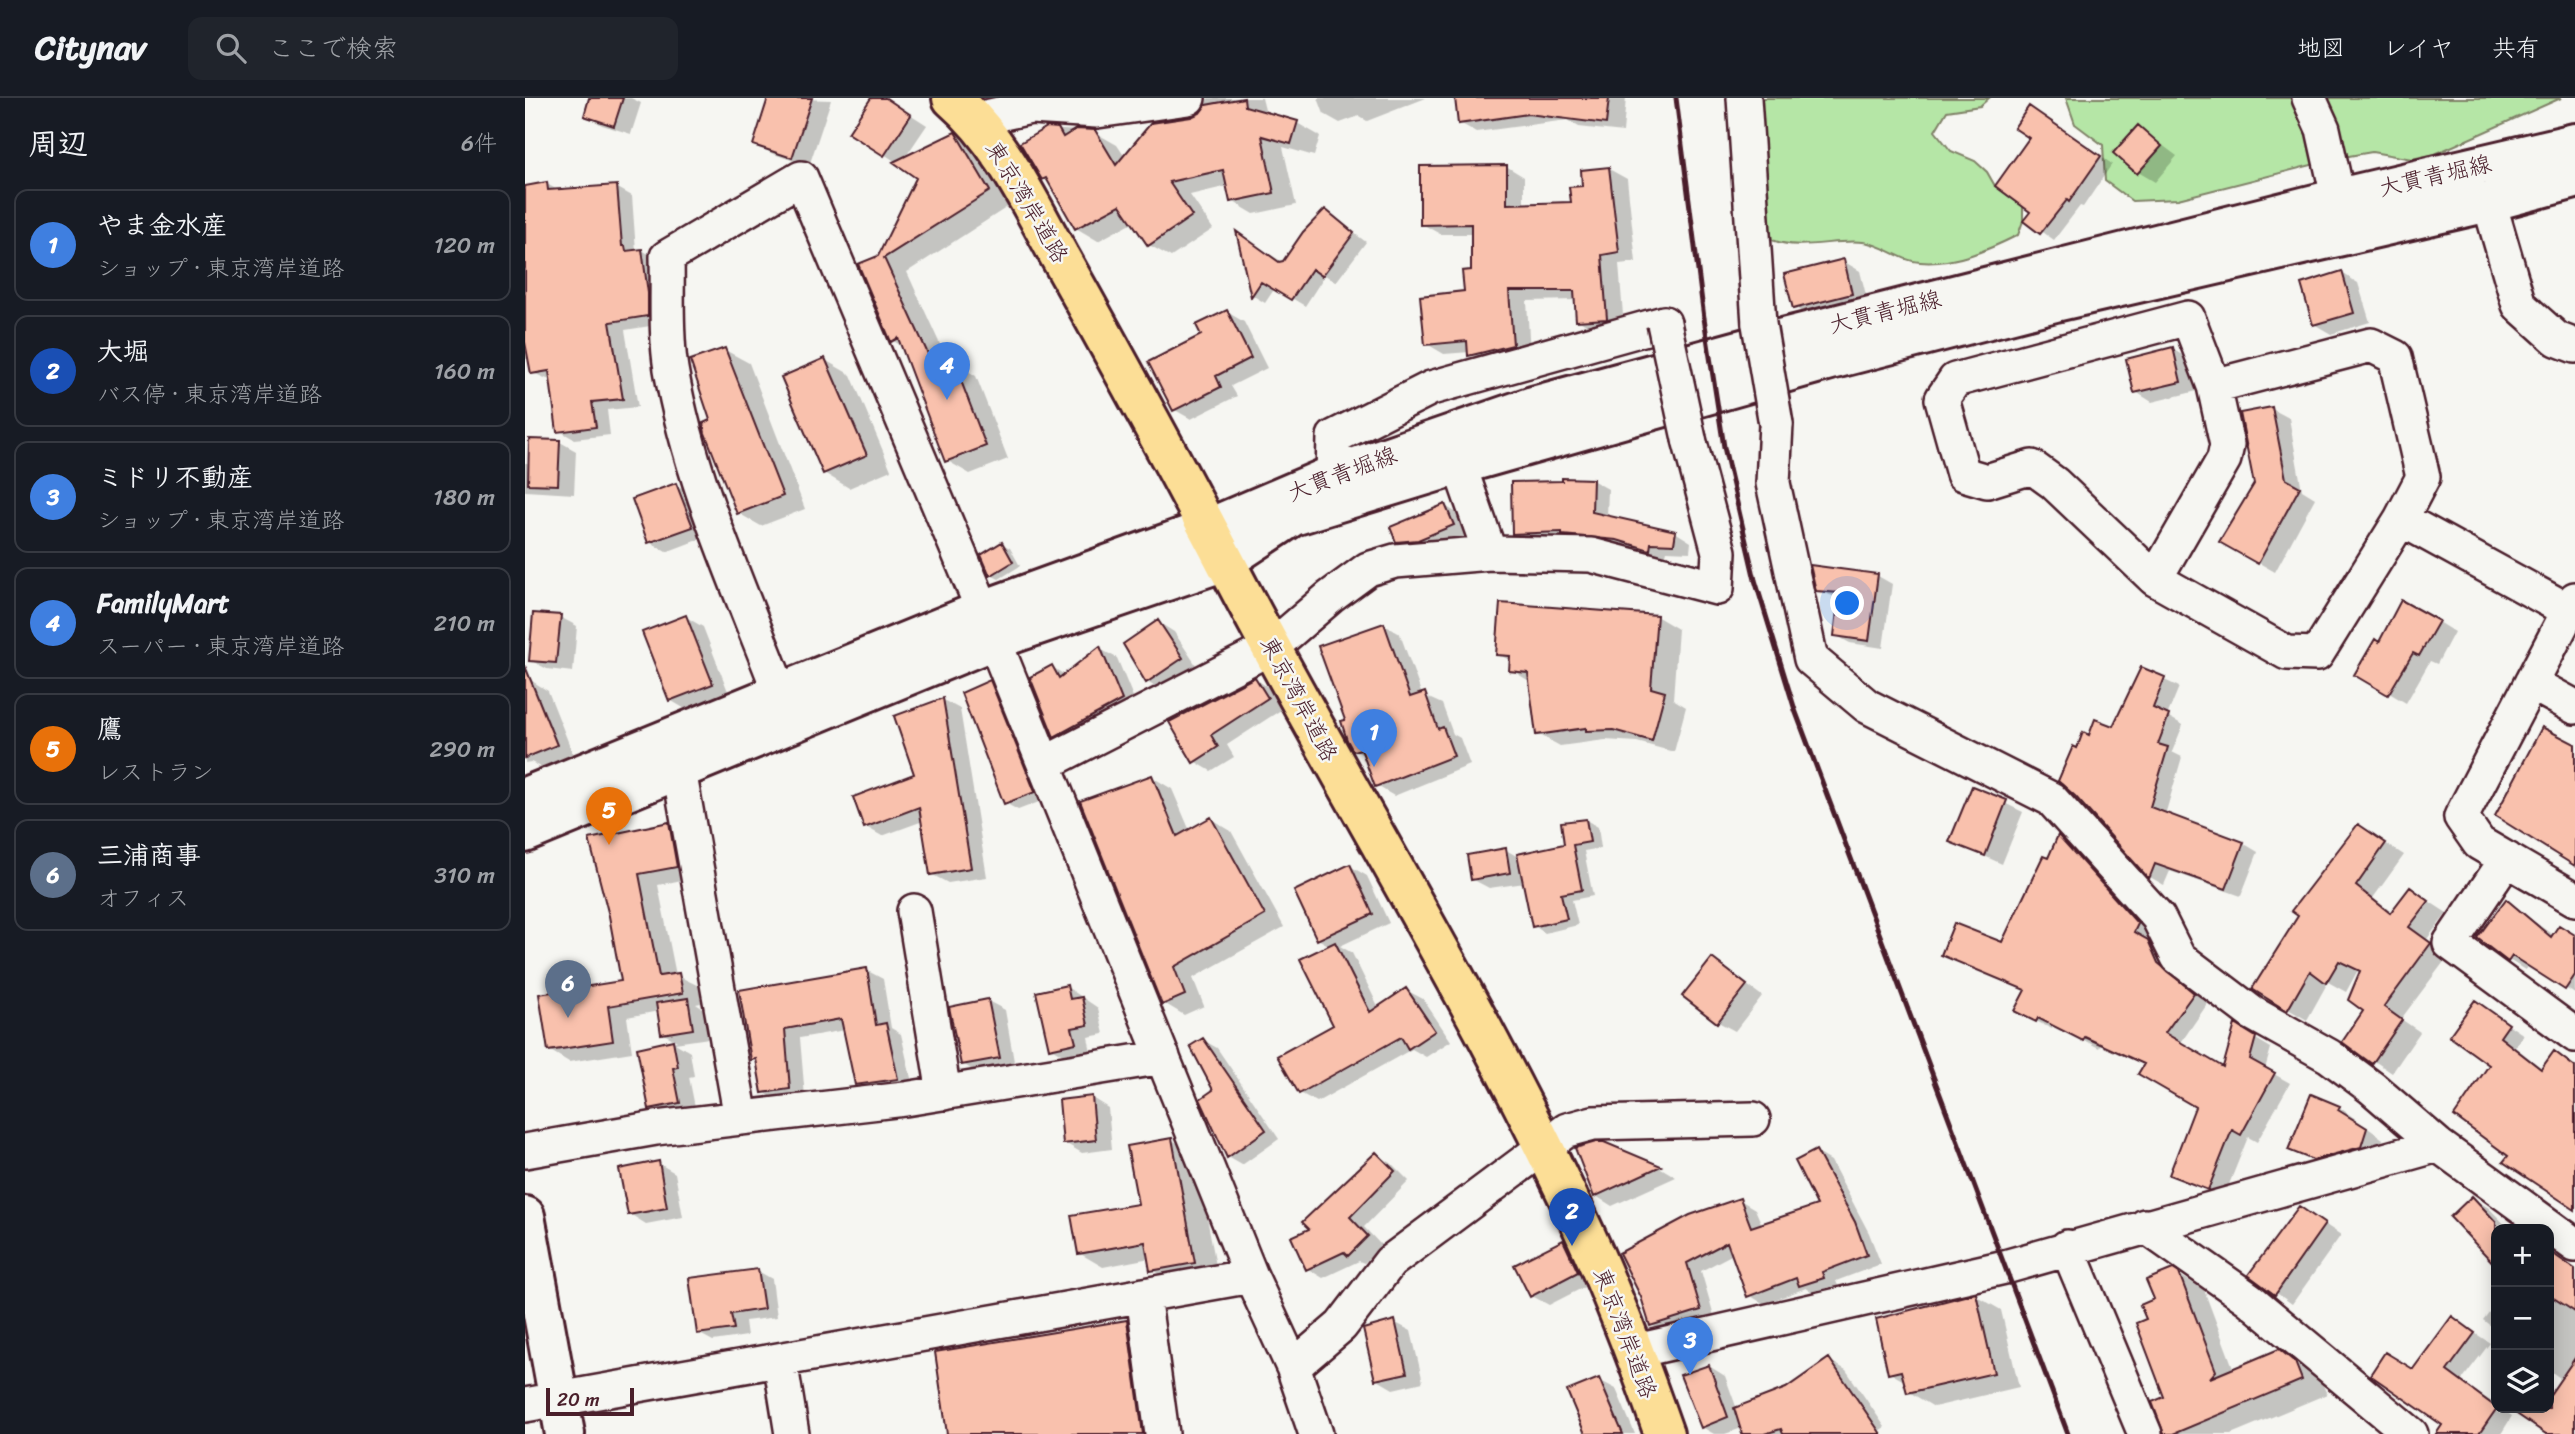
<!DOCTYPE html>
<html lang="ja">
<head>
<meta charset="utf-8">
<style>
	body { margin:0; font-family:Sriracha,"Klee One",sans-serif; background:#20242c; color:#f1f3f6 }
	.controls { position:absolute; right:21px; bottom:21px; display:grid; overflow:hidden; border-radius:14px; box-shadow:0 4px 18px #0003 }
	.controls button { width:63px; height:63px; display:grid; place-items:center; padding:0; border:0; border-bottom:2px solid #363941; background:#171b24; color:#f1f3f6; font:35px sans-serif }
	.scale { position:absolute; left:21px; bottom:18px; width:88px; box-sizing:border-box; padding-left:7px; border:4px solid #4a1f2b; border-top:0; font-size:19px; line-height:24px; white-space:nowrap; color:#4a1f2b; -webkit-text-stroke:5px #f6f6f2; paint-order:stroke }
	.you { position:absolute; left:1323px; top:506px; width:24px; height:24px; margin:-18px; border:5px solid #fff; border-radius:50%; background:#1a73e8; box-shadow:0 0 0 10px #1a73e833 }
	.badge { display:grid; place-items:center; width:46px; height:46px; border-radius:50%; background:#2563eb; color:#fff; font-size:23px; font-weight:700 }
	.pin { position:absolute; translate:-50% -58px; filter:drop-shadow(0 2px 4px #0008) }
	.pin::after { content:''; position:absolute; top:37px; width:24px; height:21px; background:inherit; clip-path:polygon(0 0,100% 0,50% 100%) }
	.list { margin:0; padding:0; list-style:none }
	h2 { display:flex; justify-content:space-between; align-items:center; height:91px; margin:0; padding:0 28px; font-size:30px }
	h2 small { font-size:23px; font-weight:400; color:#9ea1a6 }
	.list li { display:grid; grid-template-columns:46px 1fr auto; gap:21px; align-items:center; box-sizing:border-box; height:112px; margin:0 14px 14px; padding:0 14px; border:2px solid #363941; border-radius:14px }
	.list b { display:block; font-size:26px; white-space:nowrap }
	.list p { margin:0; font-size:23px; white-space:nowrap; color:#9ea1a6 }
	.list em { font-size:23px; font-style:normal; color:#9ea1a6 }
	.icon { flex:none; width:38px; height:38px; fill:none; stroke:currentColor; stroke-width:2; stroke-linecap:round; stroke-linejoin:round }
	.map { position:relative; flex:none; width:2050px; height:1336px; overflow:hidden }
	header { display:flex; align-items:center; gap:42px; box-sizing:border-box; height:98px; padding:0 35px; background:#171b24; border-bottom:2px solid #363941 }
	header strong { font-size:33px }
	nav { display:flex; gap:38px; margin-inline-start:auto; font-size:24px }
	.search { width:490px; height:63px; background:#20242c; display:flex; align-items:center; gap:18px; box-sizing:border-box; padding:0 24px; border-radius:14px; color:#9ea1a6; font-size:26px }
	main { display:flex }
	aside { flex:1; background:#171b24 }
	.map>svg:first-child { display:block }
</style>
</head>
<body>
<header>
<strong>Citynav</strong>
<div class="search"><svg class="icon" aria-label="search" viewBox="0 0 24 24"><circle cx="10" cy="10" r="6"/><path d="M15 15l6 6"/></svg>ここで検索</div>
<nav><a>地図</a><a>レイヤ</a><a>共有</a></nav>
</header>
<main>
<aside>
<h2>周辺<small>6件</small></h2>
<ul class="list">
<li><span class="badge" style="background:#3f7fe0">1</span><div><b>やま金水産</b><p>ショップ · 東京湾岸道路</p></div><em>120 m</em></li>
<li><span class="badge" style="background:#1a4fb4">2</span><div><b>大堀</b><p>バス停 · 東京湾岸道路</p></div><em>160 m</em></li>
<li><span class="badge" style="background:#3f7fe0">3</span><div><b>ミドリ不動産</b><p>ショップ · 東京湾岸道路</p></div><em>180 m</em></li>
<li><span class="badge" style="background:#3f7fe0">4</span><div><b>FamilyMart</b><p>スーパー · 東京湾岸道路</p></div><em>210 m</em></li>
<li><span class="badge" style="background:#e8710a">5</span><div><b>鷹</b><p>レストラン</p></div><em>290 m</em></li>
<li><span class="badge" style="background:#5c6f8a">6</span><div><b>三浦商事</b><p>オフィス</p></div><em>310 m</em></li>
</ul>
</aside>
<div class="map">
<svg width="2050" height="1336" viewBox="0 0 2050 1336">
	<rect width="100%" height="100%" fill="#f6f6f2"/>
	<filter id="ink" filterUnits="userSpaceOnUse"><feTurbulence type="fractalNoise" baseFrequency=".0143" numOctaves="2"/><feDisplacementMap in="SourceGraphic" scale="14" xChannelSelector="R" yChannelSelector="G"/><feConvolveMatrix kernelMatrix="1 2 1 2 8 2 1 2 1" color-interpolation-filters="sRGB"/></filter>
	<g filter="url(#ink)">
		<path fill="#b5e6a6" stroke="#808268" stroke-width="2" d="M1232,0H1464L1455,8L1422,13L1410,33L1426,53L1450,63L1462,74L1470,88L1498,108V123L1493,137C1463,152 1429,167 1395,164C1375,163 1358,146 1338,144C1308,141 1275,153 1247,142L1236,83Z
			M1541,0H2036L1910,56L1887,61L1847,54L1818,59L1653,101L1607,103L1580,83L1578,47L1550,26Z"/>
		<path fill="#0003" d="M66,0H106L116,5L106,36L77,27L61,18Z
			M245,0L306,2L284,68L246,55L230,46Z
			M348,0H360L402,27L379,61L430,36L454,49L487,106L382,174L424,266L428,264L451,278L483,361L445,376L421,362L378,249L367,242L354,160L394,79L359,56Z
			M683,0H737L741,16L772,25L795,38L789,58L758,49L771,107L729,116L707,103L703,88L665,97L688,131L646,159L624,147L608,124L573,143L551,130L526,84L519,81L523,31L569,34L592,47L600,59L677,16Z
			M793,0H901L842,23L834,18L815,25L799,16Z
			M931,0H1101L1098,34L1054,29L1042,22L951,34L935,25Z
			M1517,18L1587,66L1558,109L1555,108L1529,142L1501,122L1507,113L1506,40Z
			M1613,29L1652,58L1630,84L1613,74Z
			M981,68L999,79V107L1048,106L1059,89L1084,71L1102,81L1111,164L1094,166L1099,230L1071,233L1053,222L1052,202L1002,203L1005,257L962,267L945,254L919,256L902,246L941,195L948,174V136H915L897,126Z
			M22,86L34,93L91,89L107,98L111,153L117,152L132,161L138,226L100,232L113,309L82,312L85,337L49,341L33,332L27,283L8,275L5,261H0V90Z
			M800,113L841,144L811,184L800,177L780,208L750,190L740,205L727,197L714,137L759,165Z
			M1318,163L1335,173L1343,205L1286,219L1269,209Z
			M1817,175L1833,185L1845,224L1806,236L1789,226Z
			M702,214L719,224L742,270L706,288L712,298L666,321L650,312L678,238Z
			M1647,251L1664,261L1672,293L1627,304L1611,294Z
			M200,252L224,265L280,411L236,428L213,415L187,323Z
			M300,262L326,277L366,372L324,390L299,375Z
			M1747,311L1764,320L1777,392L1790,400L1750,474L1697,444L1731,386Z
			M35,344L51,353L49,396L0,393V365H5Z
			M1067,382L1083,391L1082,419L1150,434L1166,444L1165,454L1142,453L1140,460L1109,450L1004,444L989,435Z
			M151,387L168,396L183,438L141,454L124,444Z
			M920,408L937,418L945,436L911,450L890,452L873,442Z
			M477,446L485,450L495,468L474,481L466,477Z
			M1288,469L1353,478L1367,486L1358,550L1325,545L1310,537L1315,501L1292,492Z
			M1131,518L1153,531L1148,601L1161,609L1149,654L1112,644L1080,642L1035,648L1013,636L1006,584L986,572V563L973,556Z
			M35,519L52,528L48,574L22,571L5,562Z
			M161,519L178,529L204,596L162,612L145,602Z
			M633,524L649,534L673,570L639,594L622,584Z
			M1913,524L1929,534L1912,566L1905,563L1881,605L1832,576L1855,546Z
			M858,526L875,536L897,597L917,606L928,636L935,640L945,667L869,698L852,688L840,658L830,652L822,623Z
			M575,551L592,560L613,611L547,648L530,638L527,569L540,577Z
			M1617,571L1654,589L1642,618L1658,627L1647,654L1657,659L1640,717L1718,745L1733,754L1716,798L1645,773L1639,787L1625,779L1552,696L1553,652L1565,639L1589,631Z
			M730,581L746,591L759,610L702,647L709,659L686,673L669,663L646,624Z
			M7,583L23,593L48,656L16,669L6,664L0,665V586Z
			M464,584L477,592L522,701L493,712L480,705Z
			M418,602L435,611L462,779L423,785L406,776L398,723L357,738L341,729L391,677Z
			M627,679L647,691L665,733L686,721L706,733L759,829L668,880L679,908L659,917L639,905Z
			M1448,690L1498,714L1477,766L1426,743Z
			M1061,722L1073,729L1076,750L1059,753L1068,798L1047,802L1053,827L1020,835L1009,828L1000,785L964,790L947,781L981,752L995,760L1041,747Z
			M143,726L163,737L171,779L133,787L151,877L174,888L176,905L171,906L180,912L184,940L150,945L165,954L169,978L164,979L171,1014L142,1020L125,1010L114,951L152,943L137,935L134,913L102,919L107,954L44,964L24,952L98,885L86,817Z
			M1833,728L1879,757L1848,800L1868,815L1885,791L1922,815L1902,841L1924,857L1876,921L1895,934L1867,975L1820,943L1840,913L1837,874L1833,872L1821,894L1803,884L1782,922L1763,911Z
			M1534,740L1548,748L1628,836L1624,844L1638,853L1648,876L1683,905L1655,946L1699,972L1711,929L1746,950L1740,971L1765,985L1732,1044L1723,1039L1699,1099L1646,1076L1672,1008L1620,966L1576,946L1574,950L1529,927L1527,931L1507,921L1502,893L1418,856L1477,846Z
			M825,768L842,778L864,825L815,848L827,855L854,910L881,892L898,901L926,943L901,959L887,951L792,1004L775,995L810,928L805,848L793,841Z
			M1982,804L2029,838H2050V896L2004,867L2000,872L1984,862Z
			M1188,862L1237,898L1210,933L1193,924Z
			M341,872L358,881L366,930L376,936L388,989L348,996L331,986L320,932L275,940L280,999L254,1003L238,994L234,964L228,961L216,893Z
			M542,889L573,910L579,936L563,939L566,954L542,959L526,950Z
			M463,903L480,912L490,969L454,976L438,966Z
			M1950,904L1999,937L1990,949L2018,971L2030,956L2050,968V1111L1986,1057Z
			M678,942L692,950L754,1041L717,1067L703,1059Z
			M567,1000L583,1010L587,1051L557,1055L540,1045Z
			M1814,1009L1858,1041L1852,1058L1806,1071L1765,1052Z
			M647,1042L670,1056L693,1178L651,1185L627,1172L625,1160L578,1169L554,1155L615,1107Z
			M1079,1046L1136,1070L1151,1079L1087,1108L1071,1098Z
			M1291,1054L1306,1063L1344,1135L1356,1166L1311,1183L1313,1188L1291,1196L1281,1190L1239,1206L1224,1197L1208,1156L1176,1173L1190,1221L1142,1236L1127,1227L1118,1198L1215,1102L1230,1111L1237,1127L1295,1108Z
			M851,1056L866,1065L884,1083L839,1129L857,1148L839,1165L834,1163L798,1180L783,1171L787,1131Z
			M133,1065L150,1075L158,1119L121,1126L105,1116Z
			M1947,1100L1964,1110L1984,1131H1971V1165L1928,1119Z
			M1775,1110L1816,1137L1767,1206L1725,1176Z
			M1038,1144L1055,1153L1069,1184L1024,1207L1007,1198Z
			M2024,1153L2050,1171V1336H2024L2005,1323L2015,1310H2024V1297L2035,1280L2024,1272Z
			M233,1173L247,1181L252,1219L220,1223L222,1238L188,1243L173,1235Z
			M1648,1173L1679,1192L1709,1272L1754,1253L1795,1281L1802,1296L1706,1336H1641L1642,1300L1631,1202Z
			M1450,1197L1476,1212L1494,1289L1409,1309L1384,1294L1381,1284L1365,1275Z
			M1971,1205V1232L1958,1222Z
			M1927,1220L1965,1245L1936,1283L1987,1318L1976,1336H1929L1889,1273Z
			M602,1224L618,1233L632,1336H419Z
			M869,1224L886,1233L898,1284L868,1291L851,1281Z
			M1304,1262L1321,1272L1360,1329L1349,1336H1219L1217,1330L1200,1336H1189L1177,1329L1184,1268L1200,1278L1212,1311L1273,1286Z
			M1074,1282L1091,1291L1110,1336H1062Z"/>
		<path fill="#f9c1ad" stroke="#4a1f2b" stroke-width="2" d="M64,0H98L89,28L59,18Z
			M243,0H287L267,60L228,47Z
			M346,0H361L386,17L359,58L323,35Z
			M719,0L720,8L773,23L766,46L737,38L749,95L705,104L698,72L644,84L667,118L623,148L595,107L550,131L521,80L517,82L495,45L522,29L533,30L538,39L551,31L570,32L591,67L626,25L666,19L675,15L681,7Z
			M930,0H1084L1081,26L1003,16L933,26Z
			M1504,8L1576,58L1544,104L1542,102L1515,136L1498,123L1505,114L1470,88L1504,40L1489,30Z
			M1613,27L1637,48L1612,76L1588,55Z
			M430,34L465,93L359,160L409,269L428,262L461,348L420,364L373,240L366,244L333,166L353,158L391,80L368,64Z
			M982,67V106L1046,104L1044,89L1057,88L1056,72L1084,69L1094,154L1077,157L1082,221L1051,223L1049,193H984L988,247L943,258L942,243L900,247L895,198L939,193L937,173L946,172V126L895,127V68Z
			M22,84L23,92L92,87L97,148H100L101,153L117,151L123,195V218L85,224L98,301L67,304L71,329L32,334L24,273L6,276L0,244V88Z
			M800,111L829,135L797,178L787,171L766,202L736,184L726,199L711,133L754,164L758,163L778,134Z
			M1319,161L1327,196L1268,211L1259,176Z
			M1817,173L1829,215L1788,227L1776,186Z
			M702,212L726,260L691,278L696,289L648,313L623,264L676,237L671,227Z
			M1648,249L1656,284L1609,295L1601,261Z
			M200,250L258,398L212,416L180,335L178,325L185,322L165,262Z
			M300,260L342,357L298,376L256,279Z
			M1747,309L1761,381L1775,389L1733,466L1694,444L1729,386L1715,315Z
			M4,341L35,342L33,387L3,386Z
			M1037,380L1068,381L1067,414L1151,433L1149,446L1126,445L1125,452L1092,442L1037,437V434L987,436L986,384L1037,383Z
			M151,385L168,429L123,445L107,401Z
			M920,406L929,427L893,442L871,444L865,429Z
			M477,444L488,464L465,478L456,457Z
			M1285,467L1353,476L1344,543L1309,538L1314,495L1291,493Z
			M1876,502L1914,523L1894,558L1888,555L1863,597L1829,577L1850,541L1854,544Z
			M975,505L1132,517L1126,590L1140,594L1127,643L1088,632L1061,633V630L1011,637L1003,575L984,573L985,558L971,557Z
			M8,515L36,517L31,565L4,563Z
			M161,517L188,586L144,603L117,534Z
			M633,522L658,560L621,585L598,546Z
			M859,525L885,599L900,594L913,631L918,629L929,658L850,689L836,651L828,653L822,642L816,623L820,622L793,548Z
			M575,548L597,602L529,639L505,579L527,567L534,580Z
			M0,568L32,647L0,660Z
			M1616,569L1640,579L1628,610L1644,617L1633,646L1643,649L1625,709L1719,744L1701,791L1630,766L1624,781L1550,698L1533,683L1548,648L1552,650L1558,634L1564,637L1570,621L1588,628Z
			M730,579L743,600L686,637L693,649L668,665L644,624Z
			M465,582L510,694L479,706L436,595Z
			M418,600L446,770L405,777L394,709L339,730L328,699L389,676L369,618Z
			M2017,629L2050,646V768L1970,718Z
			M627,677L652,738L686,719L740,817L649,869L660,897L637,907L555,703Z
			M1447,688L1482,702L1460,758L1424,744Z
			M1061,721L1065,744L1048,747L1057,792L1036,796L1042,821L1007,829L992,756L1039,746L1036,724Z
			M144,724L152,769L114,776L134,878L154,875L158,895L83,908L88,943L23,953L14,896L96,883L84,818L64,741Z
			M1833,726L1861,745L1831,788L1865,815L1885,789L1904,803L1884,829L1906,845L1859,909L1877,922L1847,966L1817,944L1838,913L1823,902L1835,873L1814,863L1801,885L1785,873L1762,913L1727,891L1773,818L1766,813Z
			M1533,737L1613,826L1609,834L1623,842L1633,865L1669,895L1640,935L1698,969L1710,926L1731,939L1725,961L1750,975L1716,1037L1707,1032L1683,1092L1644,1077L1670,1009L1613,976L1619,966L1560,939L1558,943L1513,920L1511,924L1489,913L1500,892L1416,857L1429,825L1477,844L1518,758L1523,760Z
			M981,750L985,775L946,782L942,757Z
			M825,766L848,816L792,842L769,793Z
			M1981,801L2026,839L2034,827L2050,837V877L2040,892L1987,858L1983,864L1952,840Z
			M810,844L845,914L881,890L910,933L883,951L876,939L774,996L752,958L808,927L775,861Z
			M1187,860L1222,887L1192,925L1157,898Z
			M342,870L351,927L361,925L373,981L330,987L316,921L260,931L265,991L237,995L231,961L226,962L214,892Z
			M542,887L545,901L557,899L563,927L547,930L551,945L524,951L511,894Z
			M163,900L168,931L136,936L131,905Z
			M463,901L475,960L436,967L424,909Z
			M1950,902L1984,926L1975,939L2016,971L2029,953L2050,969V1112L1978,1064L1983,1058L1929,1018L1964,967L1924,938Z
			M678,940L741,1032L702,1060L675,1001L688,992L665,948Z
			M148,942L153,969L148,970L155,1005L124,1011L112,950Z
			M1786,996L1815,1008L1813,1012L1842,1030L1836,1049L1788,1062L1763,1052Z
			M567,998L571,1042L538,1046L534,1002Z
			M647,1040L670,1165L625,1173L620,1144L553,1156L546,1117L613,1106L602,1048Z
			M1071,1044H1079L1136,1068L1069,1099L1050,1050Z
			M1291,1052L1330,1124L1342,1157L1297,1174L1299,1180L1274,1188L1271,1180L1222,1199L1202,1144L1162,1165L1176,1212L1125,1228L1116,1199L1094,1155L1165,1117L1215,1100L1226,1129L1292,1107L1270,1063Z
			M851,1054L870,1073L825,1119L843,1138L823,1158L819,1154L781,1172L766,1139L784,1131L777,1124Z
			M134,1063L142,1110L103,1117L94,1071Z
			M1947,1098L1971,1124V1168L1925,1119Z
			M1774,1108L1800,1126L1750,1197L1723,1177Z
			M1038,1142L1053,1174L1005,1199L989,1167Z
			M2024,1153L2050,1171V1214L2024,1197Z
			M233,1171L239,1211L206,1216L209,1231L172,1236L164,1180Z
			M1648,1171L1654,1175L1691,1273L1685,1280L1754,1251L1770,1264L1777,1282L1648,1336H1639L1627,1304L1639,1299L1611,1225L1621,1221L1615,1207L1629,1201L1621,1182Z
			M1451,1195L1469,1275L1382,1295L1376,1273L1363,1276L1351,1221Z
			M1927,1218L1950,1235L1922,1273L1972,1310L1954,1336H1911L1917,1327L1845,1277L1860,1254L1888,1271Z
			M602,1222L618,1336H422L410,1254Z
			M870,1222L882,1275L850,1282L838,1231Z
			M1304,1260L1356,1336H1258L1256,1331L1239,1336H1217L1209,1310L1261,1290Z
			M2050,1260V1336H2021L1983,1310H2024V1298Z
			M1184,1267L1203,1319L1176,1330L1155,1277Z
			M1074,1280L1098,1336H1060L1042,1293Z"/>
		<g fill="none" stroke-linecap="round" stroke-linejoin="round">
			<g stroke="#4a1f2b" stroke-width="38">
				<path id="minor" d="M1219,0L1234,226
					M1784,0L1798,31L1819,126
					M451,21L506,9L572,13L663,0
					M1964,104L1994,207L2032,241L2050,248
					M1689,288L1663,220L1430,282L1417,301L1438,376L1462,383L1507,369L1529,385L1630,481L1762,555L1792,556L1876,421
					M1251,326L1248,385L1286,561L1342,608L1526,701L1633,819L1653,859L1727,915L1804,958L1847,990L1913,1047L2050,1147
					M934,367L965,455
					M808,377L809,339L906,290L1139,225
					M1630,481L1699,361L1702,347L1689,288L1846,247L1870,259L1898,379L1876,421L2044,513
					M2050,501L1936,719L1954,745L2050,801
					M469,542L726,1178L768,1269L791,1336
					M2006,585L2050,609
					M255,595C215,490 165,383 146,271C140,235 143,196 142,159L276,80L458,512
					M519,666L747,549L805,499L843,471L870,463L965,455L1066,457L1192,490L1194,454L1164,341
					M154,672L216,1020
					M1982,761L1925,845L2050,937
					M389,813L419,995
					M0,1053L131,1030L380,1001L638,959
					M1620,1128L1724,1201L1886,1336
					M1542,1149L1620,1336
					M618,1197L637,1336
					M1111,1253L1480,1169L1913,1047
					M255,1262L267,1336
					M768,1269L816,1228L865,1164L1042,1032L1068,1025L1228,1021
					M0,1307L726,1178"/>
			</g>
			<g stroke="#4a1f2b" stroke-width="44">
				<path id="tertiary" d="M0,699L458,512L684,430
					M0,735L469,542L700,463
					M0,1118L40,1336"/>
			</g>
			<g stroke="#4a1f2b" stroke-width="44">
				<path id="secondary" d="M684,430L808,377L1008,308L1262,239L1814,100L2050,45
					M700,463L768,418L934,367L1305,262L1530,204L1964,104L2050,81"/>
			</g>
			<g stroke="#4a1f2b" stroke-width="44">
				<path id="trunk" d="M427,0C477,43 505,106 537,163C593,263 648,363 701,465C821,697 964,919 1070,1158C1096,1217 1118,1276 1139,1336"/>
			</g>
			<use href="#minor" stroke="#f6f6f2" stroke-width="33"/>
			<use href="#tertiary" stroke="#f6f6f2" stroke-width="38"/>
			<use href="#secondary" stroke="#f6f6f2" stroke-width="38"/>
			<use href="#trunk" stroke="#fcde96" stroke-width="38"/>
			<path stroke="#4a1f2b" stroke-width="5" d="M1151,0L1179,220L1199,349L1230,482L1270,612L1543,1336"/>
			<g stroke="#4a1f2b" stroke-width="38" stroke-linecap="butt">
				<path id="minor-bridge" d="M1139,225L1164,341
					M1234,226L1251,326"/>
			</g>
			<use href="#minor-bridge" stroke="#f6f6f2" stroke-width="33"/>
		</g>
	</g>
	<g text-anchor="middle" dominant-baseline="central" stroke-width="5" stroke-linejoin="round" paint-order="stroke">
		<g font-size="23" fill="#4a1f2b" stroke="#f6f6f2">
			<text transform="translate(1910 78) rotate(-13)">大貫青堀線</text>
			<text transform="translate(502 104) rotate(59)">東京湾岸道路</text>
			<text transform="translate(1360 214) rotate(-14)">大貫青堀線</text>
			<text transform="translate(817 376) rotate(-21)">大貫青堀線</text>
			<text transform="translate(774 601) rotate(62)">東京湾岸道路</text>
			<text transform="translate(1100 1235) rotate(69)">東京湾岸道路</text>
		</g>
	</g>
</svg>
<div class="controls">
<button>+</button>
<button>−</button>
<button><svg class="icon" aria-label="layers" viewBox="0 0 24 24"><path d="M12 4l9 5-9 5-9-5zM3 14l9 5 9-5"/></svg></button>
</div>
<div class="scale">20 m</div>
<div class="you"></div>
<div class="pin badge" style="left:849px;top:669px;background:#3f7fe0">1</div>
<div class="pin badge" style="left:1047px;top:1148px;background:#1a4fb4">2</div>
<div class="pin badge" style="left:1165px;top:1277px;background:#3f7fe0">3</div>
<div class="pin badge" style="left:422px;top:302px;background:#3f7fe0">4</div>
<div class="pin badge" style="left:84px;top:747px;background:#e8710a">5</div>
<div class="pin badge" style="left:43px;top:920px;background:#5c6f8a">6</div>
</div>
</main>
</body>
</html>
